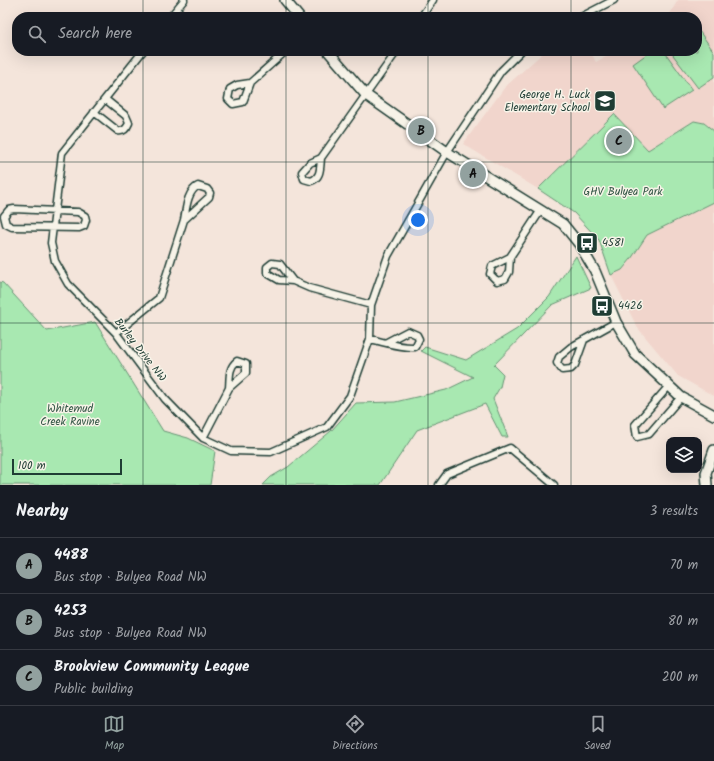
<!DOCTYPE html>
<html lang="en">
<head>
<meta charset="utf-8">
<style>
	body { margin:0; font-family:Kalam,sans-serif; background:#242831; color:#f1f3f6 }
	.controls { position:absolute; right:12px; bottom:12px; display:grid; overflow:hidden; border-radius:8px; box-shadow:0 4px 16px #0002 }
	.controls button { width:36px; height:36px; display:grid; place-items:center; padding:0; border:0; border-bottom:1px solid #363941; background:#171b24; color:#f1f3f6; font:20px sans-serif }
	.scale { position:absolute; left:12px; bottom:10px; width:110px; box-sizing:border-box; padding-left:4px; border:2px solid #1f3d34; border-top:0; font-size:11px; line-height:14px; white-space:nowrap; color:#1f3d34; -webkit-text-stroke:3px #f7f3e8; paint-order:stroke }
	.you { position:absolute; left:418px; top:220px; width:14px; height:14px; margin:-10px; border:3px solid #fff; border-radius:50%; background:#1a73e8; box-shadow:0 0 0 6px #1a73e833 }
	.badge { display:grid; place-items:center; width:26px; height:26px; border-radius:50%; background:#92a19f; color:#111; font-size:13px; font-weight:700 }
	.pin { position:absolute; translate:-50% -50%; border:2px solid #fff; box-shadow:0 1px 4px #0006 }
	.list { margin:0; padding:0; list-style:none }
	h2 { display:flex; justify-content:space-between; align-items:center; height:52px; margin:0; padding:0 16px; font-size:17px }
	h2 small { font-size:13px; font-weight:400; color:#9ea1a6 }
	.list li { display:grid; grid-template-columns:26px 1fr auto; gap:12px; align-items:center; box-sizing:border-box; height:56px; padding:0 16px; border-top:1px solid #363941 }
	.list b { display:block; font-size:15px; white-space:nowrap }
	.list p { margin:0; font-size:13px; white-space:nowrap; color:#9ea1a6 }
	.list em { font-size:13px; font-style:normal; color:#9ea1a6 }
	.icon { flex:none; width:22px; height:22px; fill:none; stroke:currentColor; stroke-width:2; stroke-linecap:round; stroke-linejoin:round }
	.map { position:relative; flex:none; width:714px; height:485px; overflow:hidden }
	.search { position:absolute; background:#171b24; box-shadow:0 4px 16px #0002; left:12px; right:12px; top:12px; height:44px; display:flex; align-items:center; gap:10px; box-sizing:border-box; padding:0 14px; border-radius:16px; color:#9ea1a6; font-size:15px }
	.sheet { height:220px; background:#171b24 }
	nav { display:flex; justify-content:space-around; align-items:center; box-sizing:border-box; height:56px; border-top:1px solid #363941; background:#171b24; font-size:11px; color:#9ea1a6 }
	nav a { display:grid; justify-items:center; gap:2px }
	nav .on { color:#92a19f }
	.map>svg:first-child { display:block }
</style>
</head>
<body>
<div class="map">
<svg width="714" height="485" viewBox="0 0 714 485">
	<rect width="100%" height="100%" fill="#f4e5db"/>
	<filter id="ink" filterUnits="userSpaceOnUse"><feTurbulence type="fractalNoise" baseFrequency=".025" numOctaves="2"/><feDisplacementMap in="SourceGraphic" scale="8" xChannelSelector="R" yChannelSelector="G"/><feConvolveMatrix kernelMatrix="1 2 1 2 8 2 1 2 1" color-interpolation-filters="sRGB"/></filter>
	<g filter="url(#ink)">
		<path fill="#f1d5cc" d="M678,0H714V131L704,123L694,121L648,150L614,114L538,189L463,144L505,87L545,51H590L596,62L615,51H697V17H668Z
			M714,202V396L678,376L637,327L611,275L622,270L631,259L647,235Z"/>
		<path fill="#a8e8b1" stroke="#649272" d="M697,28L714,52V77L698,88L670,51H697Z
			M651,51H664L692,90L663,109L633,64Z
			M614,114L648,150L694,121L704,123L714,131V202L647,235L631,259L622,270L611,275L599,240L574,213L538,189Z
			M576,256L591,288L552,305L494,365L503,374L500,387L493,399L508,437H502L485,404L417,430L380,485H263L271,477L288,467L331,431L356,403L395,402L446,390L473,377L421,351L425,347L466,360L517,329L549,297Z
			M0,282L3,283L47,331L95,322L163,431L188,438L215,451L210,485H0Z"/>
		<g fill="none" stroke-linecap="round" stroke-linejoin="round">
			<g stroke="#1f3d34" stroke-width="9">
				<path id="street" d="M170,17L184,0
					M421,17L433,0
					M581,17L614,0
					M143,51L62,153L51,243L55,261L68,284L116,333L165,399L203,438L231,451L271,452L327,427L350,396L370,339L371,305L388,256L447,152L501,71L521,51
					M250,83L243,102L233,104L228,99L230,89L237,85L250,83L286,51
					M94,112L118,131C124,132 127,128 129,123L126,116L105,99
					M321,158C320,168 321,178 311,181L304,179L302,172L310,163L321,158L397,51
					M14,209L78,212L85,216L86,220L84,226L79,228L12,227L6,224L4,216L9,210Z
					M510,257L509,272L505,279L497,281L490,274L492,266L510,257L541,210
					M293,281L280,264L272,263L267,267V273L279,280L293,281L309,288L371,305
					M116,333L159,298L184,220L209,197L210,193L207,189L198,186C187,191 186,210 184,220
					M370,339C384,342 401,348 415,347L419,339L417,335L408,331L387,342
					M584,340L575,365L571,369L562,370L557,363L559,357L571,347L616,322
					M668,387L635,425L637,437L649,434L681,397
					M203,438L229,388L246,373V364L237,361C228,368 230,378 229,388
					M439,485L447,474L510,448L554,485"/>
			</g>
			<g stroke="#1f3d34" stroke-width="12">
				<path id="secondary" d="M285,0L299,17
					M328,51L366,95L447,152L563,224L579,244L595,271L616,322L635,354L681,397L714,415
					M707,485L706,473L714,450"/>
			</g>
			<use href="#street" stroke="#f7f3e8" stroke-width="6"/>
			<use href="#secondary" stroke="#f7f3e8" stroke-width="9"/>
		</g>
	</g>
	<path fill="none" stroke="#1f3d34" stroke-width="1" stroke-opacity="0.55" d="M143,0V17M286,0V17M428,0V17M571,0V17M143,51V485M286,51V485M428,51V485M571,51V485M0,162H714M0,323H714"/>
	<defs>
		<g id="school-square" transform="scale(1.15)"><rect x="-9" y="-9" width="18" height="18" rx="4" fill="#1f3d34" stroke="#f7f3e8"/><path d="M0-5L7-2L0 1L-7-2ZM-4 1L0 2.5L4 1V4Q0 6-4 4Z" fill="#fff"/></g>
		<g id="bus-square" transform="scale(1.15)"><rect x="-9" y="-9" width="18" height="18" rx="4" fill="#1f3d34" stroke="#f7f3e8"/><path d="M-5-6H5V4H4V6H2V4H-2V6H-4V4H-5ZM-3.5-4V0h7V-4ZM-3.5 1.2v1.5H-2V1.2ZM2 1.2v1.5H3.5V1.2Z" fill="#fff"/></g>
	</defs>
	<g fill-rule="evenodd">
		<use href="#school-square" x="605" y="101"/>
		<use href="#bus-square" x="587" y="243"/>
		<use href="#bus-square" x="602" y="306"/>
	</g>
	<g text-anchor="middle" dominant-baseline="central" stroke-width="3" stroke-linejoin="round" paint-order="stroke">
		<g font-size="11" fill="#1f3d34" stroke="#f7f3e8" text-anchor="start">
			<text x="590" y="95" text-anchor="end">George H. Luck<tspan x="590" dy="13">Elementary School</tspan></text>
			<text x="602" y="243">4581</text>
			<text x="618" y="306">4426</text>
		</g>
		<g font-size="11" fill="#345747" stroke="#f7f3e8">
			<text x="623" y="192">GHV Bulyea Park</text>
			<text x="70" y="409">Whitemud<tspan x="70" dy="13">Creek Ravine</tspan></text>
		</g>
		<g font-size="11" fill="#1f3d34" stroke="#f7f3e8">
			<text transform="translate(140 350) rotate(52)">Burley Drive NW</text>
		</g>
	</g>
</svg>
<div class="controls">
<button><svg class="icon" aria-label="layers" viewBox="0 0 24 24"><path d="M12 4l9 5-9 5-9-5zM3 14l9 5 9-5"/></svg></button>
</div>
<div class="scale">100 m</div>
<div class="you"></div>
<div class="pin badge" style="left:473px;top:174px">A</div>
<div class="pin badge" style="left:421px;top:131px">B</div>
<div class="pin badge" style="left:619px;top:141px">C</div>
<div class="search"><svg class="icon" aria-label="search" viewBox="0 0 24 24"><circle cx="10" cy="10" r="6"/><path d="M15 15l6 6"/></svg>Search here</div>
</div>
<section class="sheet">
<h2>Nearby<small>3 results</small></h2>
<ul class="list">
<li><span class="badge">A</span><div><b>4488</b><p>Bus stop · Bulyea Road NW</p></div><em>70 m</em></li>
<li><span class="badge">B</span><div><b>4253</b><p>Bus stop · Bulyea Road NW</p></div><em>80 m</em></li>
<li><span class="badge">C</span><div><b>Brookview Community League</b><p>Public building</p></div><em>200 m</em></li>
</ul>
</section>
<nav>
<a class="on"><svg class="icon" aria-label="map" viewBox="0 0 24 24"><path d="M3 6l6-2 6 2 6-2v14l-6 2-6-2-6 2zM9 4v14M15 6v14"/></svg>Map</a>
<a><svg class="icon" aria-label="directions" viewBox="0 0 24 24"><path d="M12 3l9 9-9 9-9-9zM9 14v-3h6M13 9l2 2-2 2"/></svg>Directions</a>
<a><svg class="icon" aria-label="saved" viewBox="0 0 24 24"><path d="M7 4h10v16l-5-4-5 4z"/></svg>Saved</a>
</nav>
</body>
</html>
